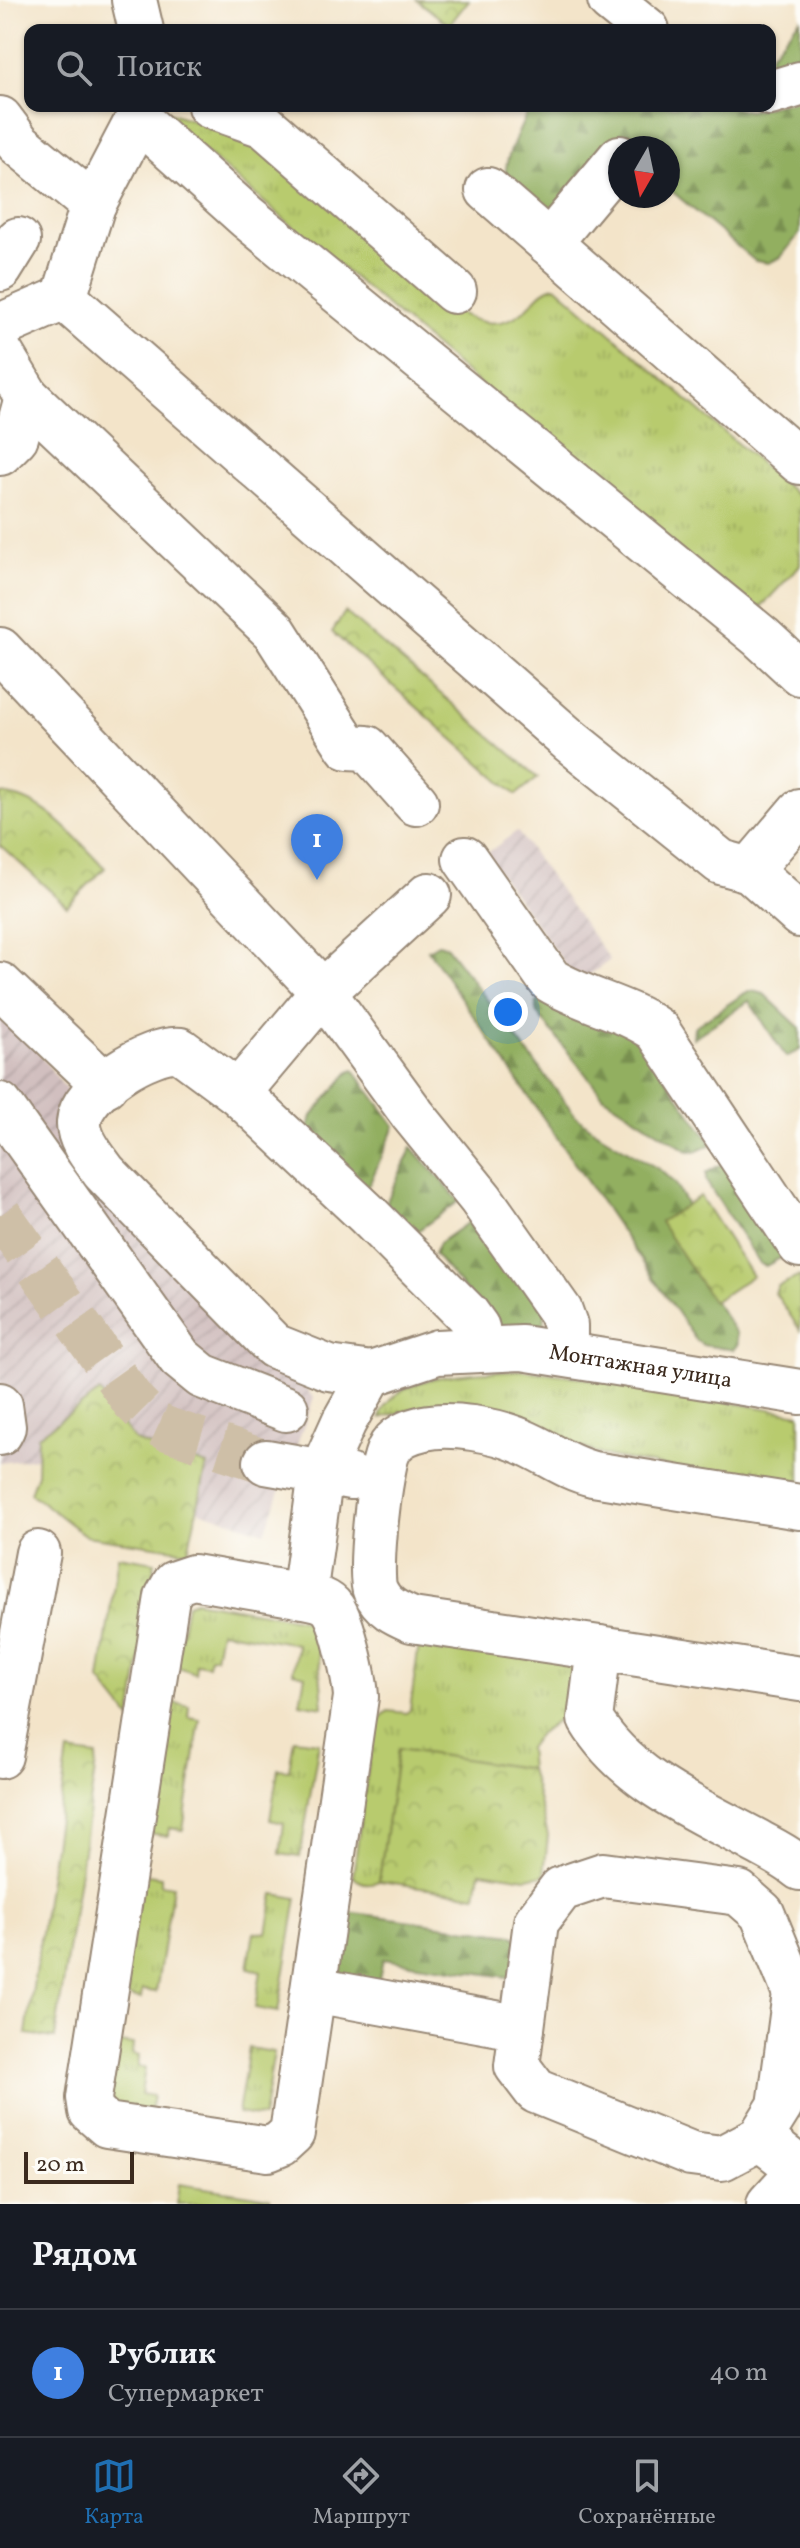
<!DOCTYPE html>
<html lang="ru">
<head>
<meta charset="utf-8">
<style>
	body { margin:0; font-family:Vollkorn,serif; background:#242831; color:#f1f3f6 }
	.compass { position:absolute; left:608px; top:136px; width:72px; height:72px; border-radius:50%; background:#171b24; box-shadow:0 2px 6px #0004; rotate:189deg }
	.scale { position:absolute; left:24px; bottom:20px; width:110px; box-sizing:border-box; padding-left:8px; border:4px solid #3b2a1e; border-top:0; font-size:22px; line-height:28px; white-space:nowrap; color:#3b2a1e; -webkit-text-stroke:6px #fdfcf7; paint-order:stroke }
	.you { position:absolute; left:508px; top:1012px; width:28px; height:28px; margin:-20px; border:6px solid #fff; border-radius:50%; background:#1a73e8; box-shadow:0 0 0 12px #1a73e833 }
	.badge { display:grid; place-items:center; width:52px; height:52px; border-radius:50%; background:#1f6fb2; color:#fff; font-size:26px; font-weight:700 }
	.pin { position:absolute; translate:-50% -66px; filter:drop-shadow(0 2px 4px #0008) }
	.pin::after { content:''; position:absolute; top:42px; width:28px; height:24px; background:inherit; clip-path:polygon(0 0,100% 0,50% 100%) }
	.list { margin:0; padding:0; list-style:none }
	h2 { display:flex; justify-content:space-between; align-items:center; height:104px; margin:0; padding:0 32px; font-size:34px }
	h2 small { font-size:26px; font-weight:400; color:#9ea1a6 }
	.list li { display:grid; grid-template-columns:52px 1fr auto; gap:24px; align-items:center; box-sizing:border-box; height:128px; padding:0 32px; border-top:2px solid #363941 }
	.list b { display:block; font-size:30px; white-space:nowrap }
	.list p { margin:0; font-size:26px; white-space:nowrap; color:#9ea1a6 }
	.list em { font-size:26px; font-style:normal; color:#9ea1a6 }
	.icon { flex:none; width:44px; height:44px; fill:none; stroke:currentColor; stroke-width:2; stroke-linecap:round; stroke-linejoin:round }
	.map { position:relative; flex:none; width:800px; height:2204px; overflow:hidden }
	.search { position:absolute; background:#171b24; box-shadow:0 2px 6px #0004; left:24px; right:24px; top:24px; height:88px; display:flex; align-items:center; gap:20px; box-sizing:border-box; padding:0 28px; border-radius:16px; color:#9ea1a6; font-size:30px }
	.sheet { height:232px; background:#171b24 }
	nav { display:flex; justify-content:space-around; align-items:center; box-sizing:border-box; height:112px; border-top:2px solid #363941; background:#171b24; font-size:22px; color:#9ea1a6 }
	nav a { display:grid; justify-items:center; gap:4px }
	nav .on { color:#1f6fb2 }
	.map>svg:first-child { display:block }
</style>
</head>
<body>
<div class="map">
<svg width="800" height="2204" viewBox="0 0 800 2204">
	<defs>
		<pattern id="industrial-furrows" width="10" height="10" patternUnits="userSpaceOnUse" patternTransform="scale(2)"><rect width="10" height="10" fill="#d1bfbf"/><path d="M-1 1l2-2M0 10L10 0M9 11l2-2" fill="none" stroke="#b4a4a4"/></pattern>
		<pattern id="grass-tufts" width="24" height="20" patternUnits="userSpaceOnUse" patternTransform="scale(2)"><rect width="24" height="20" fill="#b8cb6e"/><path d="M3 7l-1-3M5 7V3M7 7l1-3M15 17l-1-3M17 17v-4M19 17l1-3" fill="none" stroke="#9fae5f"/></pattern>
		<pattern id="forest-firs" width="22" height="20" patternUnits="userSpaceOnUse" patternTransform="scale(2)"><rect width="22" height="20" fill="#92af61"/><path d="M5 1l3.5 6h-7zM16 11l3.5 6h-7z" fill="#788f4f"/></pattern>
		<pattern id="park-crowns" width="20" height="18" patternUnits="userSpaceOnUse" patternTransform="scale(2)"><rect width="20" height="18" fill="#b8cb6e"/><path d="M2 6a3 3 0 1 1 6 0M12 15a3 3 0 1 1 6 0" fill="none" stroke="#9fae5f"/></pattern>
	</defs>
	<rect width="100%" height="100%" fill="#fdfcf7"/>
	<filter id="ink" filterUnits="userSpaceOnUse"><feTurbulence type="fractalNoise" baseFrequency=".0125" numOctaves="2"/><feDisplacementMap in="SourceGraphic" scale="16" xChannelSelector="R" yChannelSelector="G"/><feConvolveMatrix kernelMatrix="1 2 1 2 8 2 1 2 1" color-interpolation-filters="sRGB"/></filter>
	<filter id="wash" filterUnits="userSpaceOnUse"><feTurbulence type="fractalNoise" baseFrequency=".006" numOctaves="4" result="noise"/><feDisplacementMap in="SourceGraphic" scale="32" xChannelSelector="R" yChannelSelector="G"/><feGaussianBlur stdDeviation="1.8" result="paint"/><feColorMatrix in="noise" values="0 0 0 0 0 0 0 0 0 0 0 0 0 0 0 0 0 1.4 0 .05"/><feComposite in="paint" operator="in"/></filter>
	<g filter="url(#wash)">
		<rect width="100%" height="100%" fill="#f3e4c9"/>
		<path fill="url(#industrial-furrows)" d="M517,831L610,960L578,983L486,854Z
			M0,1003L66,1089L73,1142L314,1398L265,1532L35,1458L0,1463Z"/>
		<path fill="url(#grass-tufts)" stroke="#7a7a46" stroke-width="2" d="M168,112L254,141L446,305C470,321 496,332 522,312C535,303 539,289 556,286L800,498V565L761,607L746,609L161,115Z
			M800,1276V1330L775,1293L778,1286Z
			M518,1370L565,1375L800,1414V1489L609,1457L576,1446L524,1418L463,1405L430,1404L380,1418C392,1371 479,1373 518,1370Z
			M195,1601L316,1622L323,1707L300,1703L305,1675L293,1672L297,1644L220,1631L215,1657L210,1656L208,1665L196,1663L195,1673L175,1666L187,1604Z
			M427,1640L577,1663L570,1711L537,1736L528,1748L530,1769L398,1750L379,1881C369,1885 360,1884 353,1876L373,1731L382,1716L388,1711L406,1713L410,1710L419,1644Z
			M169,1702L189,1706L188,1717L200,1719L183,1830L169,1828L168,1836L148,1833Z
			M294,1739L319,1742L300,1857L280,1854L284,1823L270,1820L278,1769L289,1770Z
			M141,1874L161,1877V1884L173,1886L156,1992L142,1990L141,1999L123,1995Z
			M274,1894L297,1898L278,2012L255,2008L261,1971L248,1968L254,1932L267,1933Z
			M117,2042L133,2044L132,2054L139,2056L138,2067L145,2068L141,2094L153,2096L150,2111L116,2106L110,2101Z
			M249,2048L274,2052L263,2117L238,2113Z"/>
		<path fill="url(#forest-firs)" stroke="#666c40" stroke-width="2" d="M800,19V70L770,80V55Z
			M800,99V233L781,257L769,263L755,261L668,188V148H620L551,210L543,208L534,201L507,195C500,161 515,142 528,111L533,106H724L749,111Z
			M438,944L446,946L576,1116L595,1131L660,1170L674,1183L687,1205L661,1222L736,1333L738,1345L734,1350L703,1345L696,1340L428,950Z
			M753,991L764,994L800,1028V1050L786,1057L749,1001L693,1038L694,1027L745,993Z
			M544,996L632,1031L712,1144L695,1152L686,1150L604,1097L536,1012V1004Z
			M354,1070L395,1126L370,1183L366,1187L308,1130L312,1116L348,1073Z
			M412,1147L459,1201L416,1232L408,1231L386,1203Z
			M725,1162L786,1255L766,1266L760,1264L706,1181V1173Z
			M470,1221L546,1310L543,1327L537,1332L499,1330L434,1254L439,1243Z
			M348,1912L512,1935L518,1940L515,1978L383,1959L376,1993L339,1978Z"/>
		<path fill="url(#park-crowns)" stroke="#7a7a46" stroke-width="2" d="M417,0H469L449,25Z
			M345,612L538,777L516,795L332,632Z
			M0,794C45,797 75,838 105,868L67,906L0,845Z
			M700,1196L752,1276L713,1302L660,1222Z
			M100,1392L135,1441L207,1465L188,1551L86,1536L30,1493L37,1474L38,1436Z
			M118,1556L155,1562L131,1719L100,1680Z
			M398,1749L530,1769L548,1835L544,1875L526,1878L480,1871L476,1895L379,1881Z
			M68,1752L97,1756L55,2038L26,2034Z"/>
		<path fill="#b8cb6e" stroke="#7a7a46" stroke-width="2" d="M179,2184L270,2198L269,2204H176Z"/>
	</g>
	<g filter="url(#ink)">
		<g fill="none" stroke-linecap="round" stroke-linejoin="round">
			<path stroke="#cebfa7" stroke-width="44" stroke-dasharray="44 22" stroke-linecap="butt" d="M0,1215L133,1401L156,1424L167,1429L266,1462"/>
			<g stroke="#978774" stroke-width="48">
				<g id="minor">
					<path d="M134,0L141,30"/>
					<path d="M610,0L647,30"/>
					<path d="M770,93L800,84"/>
					<path d="M210,106L264,125L454,291"/>
					<path d="M0,119L18,143L93,205"/>
					<path d="M138,119L247,217L761,637L800,673"/>
					<path d="M620,158L549,243L800,462"/>
					<path d="M488,190L549,243"/>
					<path d="M0,269L18,240"/>
					<path d="M64,298L569,740L721,862L750,870L800,915"/>
					<path d="M0,326L64,298L93,205L138,119L139,106"/>
					<path d="M0,352L27,397L274,631L348,747L367,748L416,803"/>
					<path d="M0,453L16,437L27,397"/>
					<path d="M0,650L323,992L413,1115L481,1199L560,1311L565,1325V1353"/>
					<path d="M465,859L550,980C584,1001 624,1007 657,1030L800,1245"/>
					<path d="M750,870L800,811"/>
					<path d="M0,985L105,1085"/>
					<path d="M238,1093L323,992L429,895"/>
					<path d="M0,1105L180,1358L202,1376L286,1409"/>
					<path d="M371,1374L329,1368L274,1346L104,1172C94,1158 78,1140 79,1122C81,1089 150,1047 180,1050L238,1093L367,1214L467,1314L477,1328L481,1349"/>
					<path d="M0,1405L3,1427L0,1433"/>
					<path d="M266,1462L351,1477"/>
					<path d="M800,1507L593,1474C566,1468 546,1451 521,1441C496,1430 451,1422 424,1428C411,1431 395,1436 389,1450C380,1466 368,1574 375,1590C382,1607 396,1613 412,1620L599,1648L590,1719C625,1778 694,1808 752,1839C768,1848 786,1856 800,1868"/>
					<path id="s1" d="M304,1596C314,1598 326,1599 333,1609C343,1623 355,1679 356,1697L292,2133L280,2144L268,2149L107,2125L91,2111L89,2098L167,1597L175,1583L193,1577L304,1596L321,1473L344,1422L371,1374L437,1352L522,1348L800,1392"/>
					<path d="M599,1648L800,1679"/>
					<path d="M0,1756L38,1553"/>
					<path d="M603,1875L739,1893L762,1913L795,1993L780,2106L760,2138L722,2158L691,2154L536,2091L517,2066L536,1922L561,1889Z"/>
					<path d="M314,1990L522,2028"/>
					<path d="M760,2138L800,2169"/>
					<path d="M769,2204L800,2170"/>
				</g>
			</g>
			<use href="#minor" stroke="#fff" stroke-width="44"/>
		</g>
	</g>
	<g text-anchor="middle" dominant-baseline="central" stroke-width="8" stroke-linejoin="round" paint-order="stroke">
		<g font-size="22" fill="#3b2a1e" stroke="#fdfcf7">
			<text stroke="none"><textPath href="#s1" startOffset="1956">Монтажная улица</textPath></text>
		</g>
	</g>
</svg>
<svg class="compass" viewBox="-18 -18 36 36"><path d="M0-13l5 13h-10z" fill="#e53935"/><path d="M0 13l5-13h-10z" fill="#9ea1a6"/></svg>
<div class="scale">20 m</div>
<div class="you"></div>
<div class="pin badge" style="left:317px;top:880px;background:#3f7fe0">1</div>
<div class="search"><svg class="icon" aria-label="search" viewBox="0 0 24 24"><circle cx="10" cy="10" r="6"/><path d="M15 15l6 6"/></svg>Поиск</div>
</div>
<section class="sheet">
<h2>Рядом<small></small></h2>
<ul class="list">
<li><span class="badge" style="background:#3f7fe0">1</span><div><b>Рублик</b><p>Супермаркет</p></div><em>40 m</em></li>
</ul>
</section>
<nav>
<a class="on"><svg class="icon" aria-label="map" viewBox="0 0 24 24"><path d="M3 6l6-2 6 2 6-2v14l-6 2-6-2-6 2zM9 4v14M15 6v14"/></svg>Карта</a>
<a><svg class="icon" aria-label="directions" viewBox="0 0 24 24"><path d="M12 3l9 9-9 9-9-9zM9 14v-3h6M13 9l2 2-2 2"/></svg>Маршрут</a>
<a><svg class="icon" aria-label="saved" viewBox="0 0 24 24"><path d="M7 4h10v16l-5-4-5 4z"/></svg>Сохранённые</a>
</nav>
</body>
</html>
